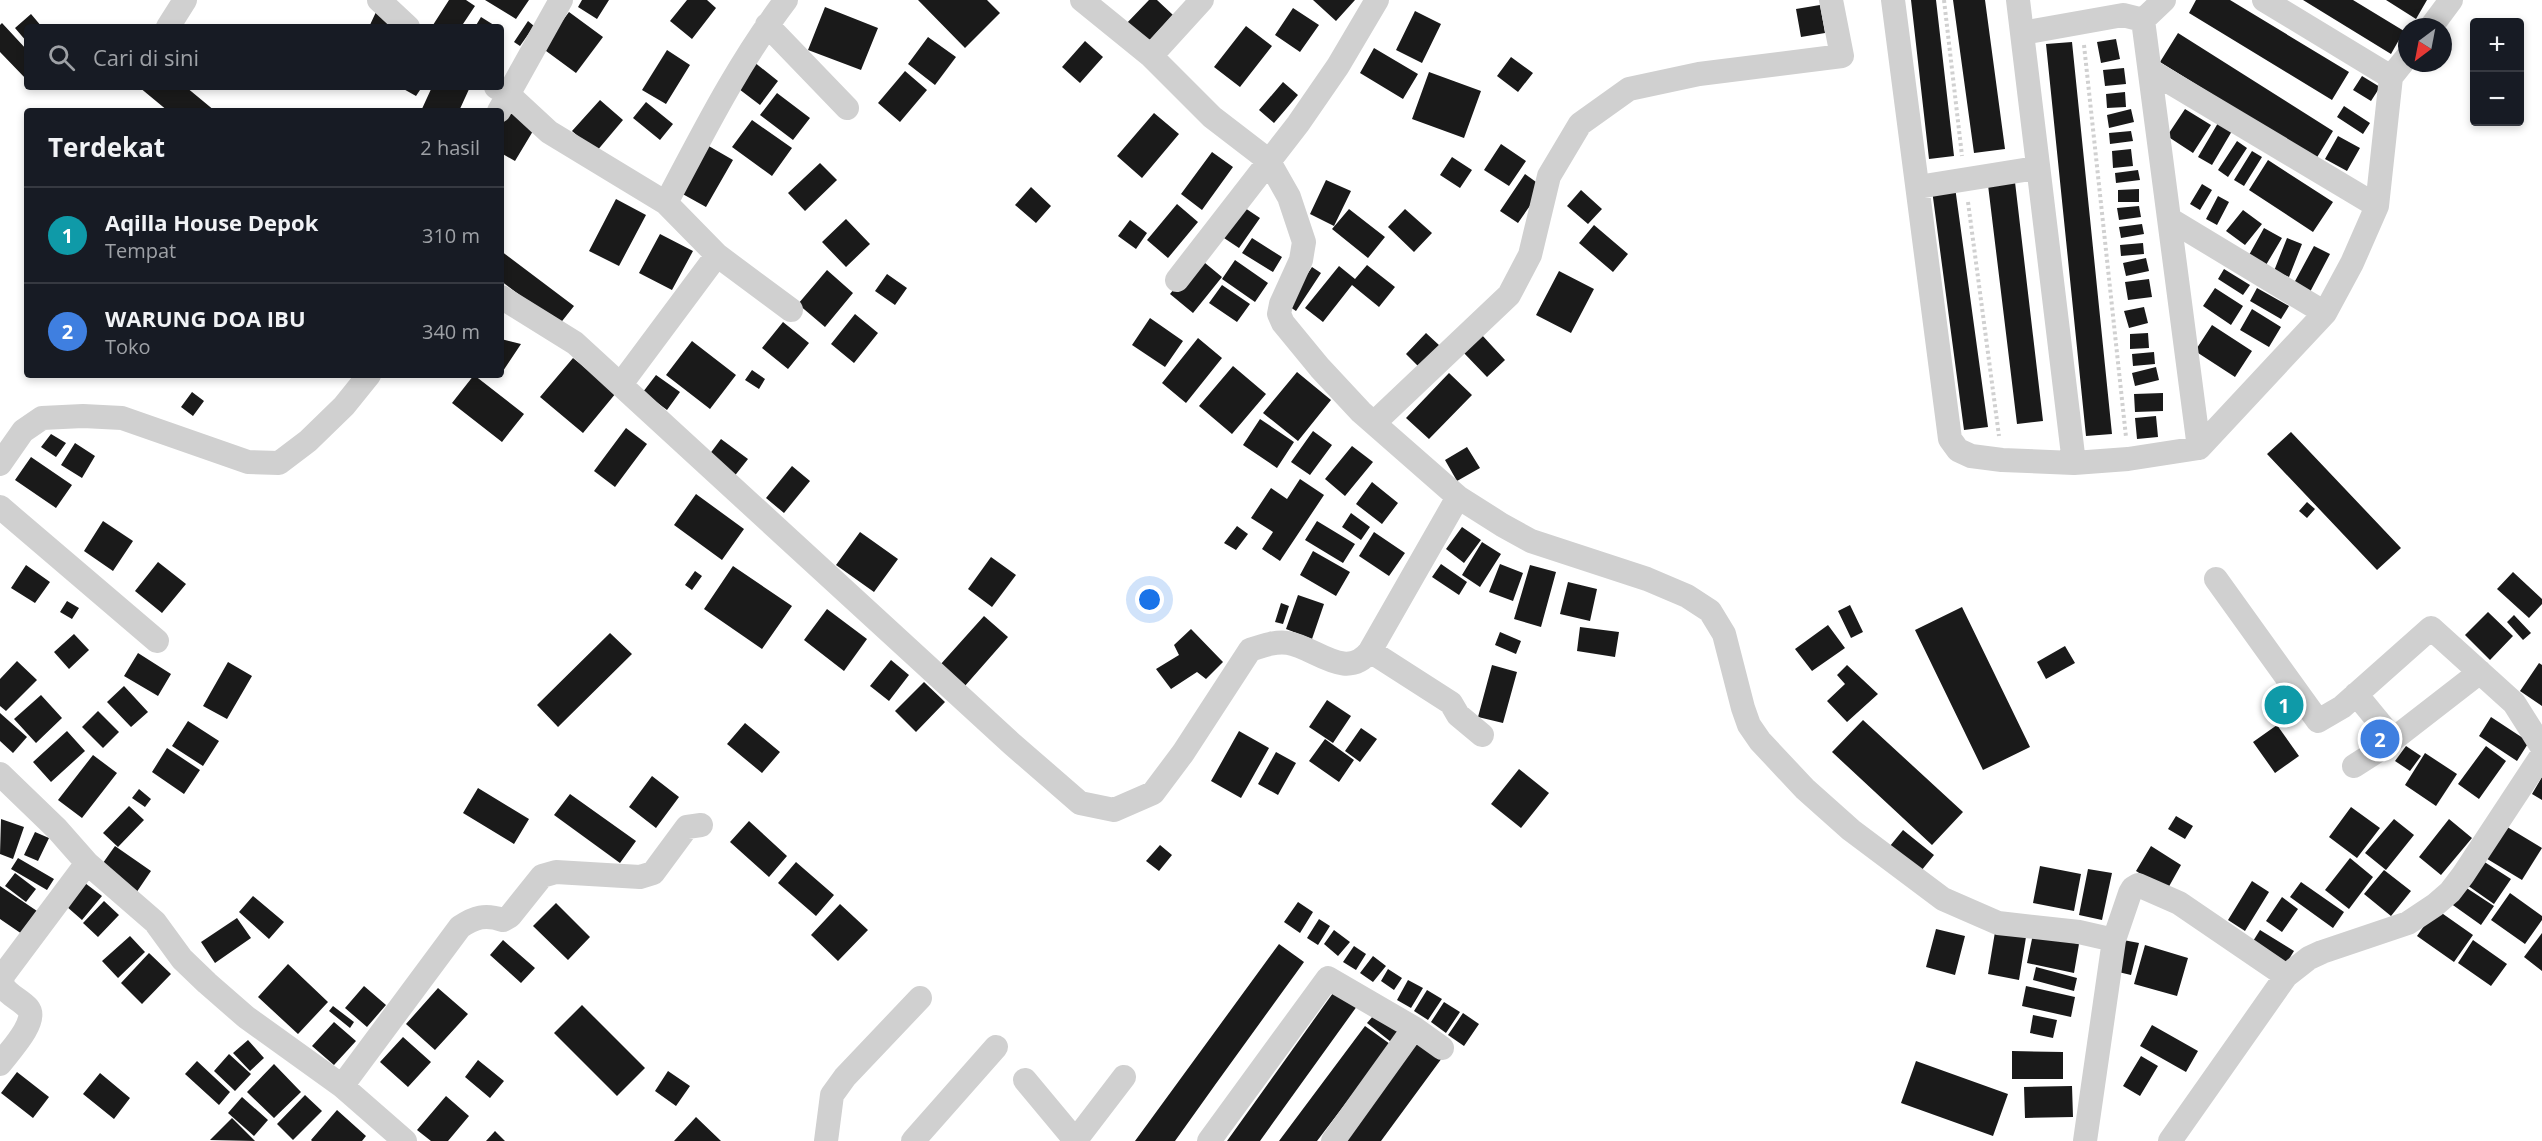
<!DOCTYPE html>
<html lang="id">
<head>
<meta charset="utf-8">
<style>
	body { margin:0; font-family:"Open Sans",sans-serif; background:#242831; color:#f1f3f6 }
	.controls { position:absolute; right:18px; top:18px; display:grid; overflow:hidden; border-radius:6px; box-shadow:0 3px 9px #0003 }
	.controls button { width:54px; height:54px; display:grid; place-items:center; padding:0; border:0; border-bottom:2px solid #363941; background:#171b24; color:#f1f3f6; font:30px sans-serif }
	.compass { position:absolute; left:2398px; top:18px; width:54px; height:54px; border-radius:50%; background:#171b24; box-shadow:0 3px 9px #0003; rotate:212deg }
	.you { position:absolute; left:1150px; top:600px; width:21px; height:21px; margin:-15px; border:4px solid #fff; border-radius:50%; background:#1a73e8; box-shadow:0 0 0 9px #1a73e833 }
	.badge { display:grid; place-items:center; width:39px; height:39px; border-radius:50%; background:#8c9099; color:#fff; font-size:20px; font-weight:700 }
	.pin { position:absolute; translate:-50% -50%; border:3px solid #fff; box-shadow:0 2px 6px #0006 }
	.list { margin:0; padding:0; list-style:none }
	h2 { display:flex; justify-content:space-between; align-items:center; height:78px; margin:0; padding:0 24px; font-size:26px }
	h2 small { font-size:20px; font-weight:400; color:#9ea1a6 }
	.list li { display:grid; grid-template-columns:39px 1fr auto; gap:18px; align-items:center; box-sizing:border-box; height:96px; padding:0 24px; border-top:2px solid #363941 }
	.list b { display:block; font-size:22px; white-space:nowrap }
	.list p { margin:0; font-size:20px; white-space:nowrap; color:#9ea1a6 }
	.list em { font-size:20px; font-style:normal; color:#9ea1a6 }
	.icon { flex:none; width:33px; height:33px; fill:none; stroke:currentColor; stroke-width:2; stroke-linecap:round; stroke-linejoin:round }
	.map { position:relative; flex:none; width:2542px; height:1141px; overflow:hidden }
	.search { position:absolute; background:#171b24; box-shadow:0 3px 9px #0003; left:24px; top:24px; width:480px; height:66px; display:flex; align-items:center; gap:15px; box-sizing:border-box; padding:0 21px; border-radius:6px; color:#9ea1a6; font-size:22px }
	.panel { position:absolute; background:#171b24; box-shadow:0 3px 9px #0003; left:24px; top:108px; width:480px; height:270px; border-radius:6px }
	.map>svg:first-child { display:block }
</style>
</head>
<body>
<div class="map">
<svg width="2542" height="1141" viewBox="0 0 2542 1141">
	<rect width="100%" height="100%" fill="#fff"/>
	<path fill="#1a1a1a" d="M449,0H466L475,6L461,27H436L433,25Z
		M485,0H529L516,19Z
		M582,0H609L597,19L578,7Z
		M687,0H707L716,8L692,39L670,21Z
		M918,0H987L1000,13L965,48Z
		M1149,0H1157L1173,15L1146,44L1125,25Z
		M1313,0H1355L1336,21Z
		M1911,0H1936L1954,156L1929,159Z
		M1953,0H1985L2005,149L1974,153Z
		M2196,0H2230L2349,72L2332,100L2189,13Z
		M2303,0H2353L2404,31L2391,54Z
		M2386,0H2427L2416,19Z
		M1820,5L1825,33L1801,37L1796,9Z
		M825,7L878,28L861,70L808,50Z
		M1293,8L1319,25L1300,52L1275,35Z
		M1415,11L1441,24L1422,63L1396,50Z
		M376,12L406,27H369Z
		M569,12L603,37L576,73L542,48Z
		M31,14L42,27H27V42L15,28Z
		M481,17L497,27H475Z
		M528,21L534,26L520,46L514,42Z
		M2,23L27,50V80L0,52V25Z
		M1246,26L1272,46L1240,87L1214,67Z
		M2178,33L2333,131L2316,159L2160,62Z
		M928,37L956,57L935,85L908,64Z
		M2116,39L2120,59L2101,63L2097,42Z
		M1085,41L1103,57L1080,83L1062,67Z
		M2072,42L2112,434L2086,436L2046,44Z
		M1374,48L1418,74L1403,99L1360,73Z
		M667,50L690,65L666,104L642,90Z
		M1511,57L1533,73L1518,92L1497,76Z
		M754,62L778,81L760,105L735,86Z
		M2124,68L2126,84L2105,86L2103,70Z
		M905,71L927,90L900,122L878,103Z
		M1429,72L1481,91L1464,138L1412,119Z
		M2362,76L2380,87L2371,101L2353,90Z
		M1283,82L1298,95L1274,123L1259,110Z
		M139,87H186L215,111H168Z
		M400,87H422L416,96Z
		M432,87H470L459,111H421Z
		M2125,92L2126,107L2107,108L2106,94Z
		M777,93L810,118L793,140L760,115Z
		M600,100L623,120L596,152L572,131Z
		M646,102L673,124L660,140L633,118Z
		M2344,106L2370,123L2363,134L2337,117Z
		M506,108L536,126L515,161L501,153V116Z
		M2131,109L2134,122L2109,128L2107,115Z
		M2185,109L2211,125L2193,153L2167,136Z
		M1154,113L1179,134L1142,178L1117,156Z
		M752,120L792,148L772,176L732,147Z
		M2218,123L2232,131L2212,165L2198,157Z
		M2131,131L2133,141L2110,144L2109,133Z
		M2338,136L2360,148L2347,171L2325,159Z
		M2237,141L2247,148L2228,177L2218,170Z
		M1501,144L1526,161L1509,186L1484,170Z
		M707,145L733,160L706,207L679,192Z
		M2131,149L2133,166L2113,168L2112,151Z
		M2252,151L2262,157L2244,186L2234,180Z
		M1212,152L1233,167L1202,210L1181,194Z
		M1452,157L1472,170L1460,188L1440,175Z
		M2268,160L2333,202L2313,232L2249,190Z
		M820,163L837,180L805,211L788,193Z
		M2138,170L2140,180L2116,183L2115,173Z
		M1525,174L1543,187L1518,223L1500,211Z
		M1326,180L1351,191L1334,226L1310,214Z
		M2015,182L2043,421L2017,424L1988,185Z
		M2202,184L2212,190L2200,210L2190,204Z
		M1031,187L1051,206L1036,223L1015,205Z
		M1955,187L1988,427L1964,430L1932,190Z
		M2139,189V202H2118V190Z
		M1581,190L1602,209L1588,224L1567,206Z
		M2218,196L2229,202L2217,225L2206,219Z
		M616,199L646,215L619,266L589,251Z
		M1177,204L1198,222L1168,258L1147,240Z
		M1239,204L1260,218L1239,248L1218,234Z
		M2139,206L2141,217L2119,220L2117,208Z
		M1349,209L1385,237L1368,258L1332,229Z
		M1405,209L1432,233L1414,252L1388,227Z
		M2243,210L2262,224L2245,245L2226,231Z
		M846,219L870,244L846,267L822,242Z
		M1130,220L1147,233L1136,249L1118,236Z
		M2142,224L2144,234L2121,238L2119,227Z
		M1594,225L1628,254L1613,272L1579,243Z
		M2264,228L2282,238L2266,265L2249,255Z
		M660,234L693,251L672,290L639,273Z
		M1252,238L1282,257L1273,272L1242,253Z
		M2287,238L2302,244L2289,277L2274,271Z
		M2143,243L2144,254L2121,256L2120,245Z
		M2314,246L2330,254L2310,292L2294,283Z
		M501,251L574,306L559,325L501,281Z
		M1199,258L1222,277L1193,313L1170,294Z
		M2146,258L2149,271L2126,276L2123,263Z
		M1235,260L1268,283L1255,302L1222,279Z
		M1367,265L1395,287L1379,307L1352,285L1323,322L1305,308L1339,266L1355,279Z
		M1312,267L1321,273L1296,311L1287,305Z
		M2224,269L2250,285L2243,295L2218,279Z
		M827,270L853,293L825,327L798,304Z
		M1559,271L1594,289L1571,333L1536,315Z
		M887,274L907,288L895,305L875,291Z
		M2149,279L2152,297L2128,300L2125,282Z
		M1222,285L1250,304L1237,322L1209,303Z
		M2215,288L2243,306L2231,325L2203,306Z
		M2257,288L2289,306L2281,319L2250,301Z
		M2144,307L2148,323L2129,328L2124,311Z
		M2252,309L2281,327L2269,347L2240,330Z
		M855,314L878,333L854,363L831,344Z
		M1150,318L1183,341L1165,367L1132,345Z
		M783,322L809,343L788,369L762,348Z
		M2212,325L2252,351L2235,377L2195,351Z
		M1426,333L1440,346L1419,367L1406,354Z
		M2148,333L2149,348L2130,349V334Z
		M1481,334L1505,360L1487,377L1463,352Z
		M1198,338L1222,358L1186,403L1162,383Z
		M501,339L521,344L501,374Z
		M692,341L736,375L710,409L666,375Z
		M2154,352L2155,364L2133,366L2132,354Z
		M573,358L616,393L583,433L540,397Z
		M1233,366L1266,394L1232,434L1199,406Z
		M2156,367L2159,380L2135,386L2132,373Z
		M752,370L765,379L759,389L745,380Z
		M1297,372L1331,400L1298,441L1263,413Z
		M1449,373L1472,395L1429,439L1406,418Z
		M474,375L524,414L502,442L452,403Z
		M656,375L680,392L667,410L643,392Z
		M192,392L204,401L193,416L181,407Z
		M2163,393V411L2135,412L2134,394Z
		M2156,416L2158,437L2137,439L2135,418Z
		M1260,419L1294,442L1277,468L1243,445Z
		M626,428L647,444L615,487L594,471Z
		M1313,431L1332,445L1310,475L1291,462Z
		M2291,432L2401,548L2377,570L2267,454Z
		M51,434L66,443L56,457L41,447Z
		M721,439L748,459L733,478L706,459Z
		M75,443L95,456L82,478L61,465Z
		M1352,446L1373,462L1345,496L1325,479Z
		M1467,447L1480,468L1457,481L1445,460Z
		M31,457L72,485L56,508L15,480Z
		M792,466L810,481L784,513L766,498Z
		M1300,479L1324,495L1280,561L1262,549L1273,532L1251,518L1271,488L1287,499Z
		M1372,482L1398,503L1382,524L1356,504Z
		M696,494L744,529L722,560L674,525Z
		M2307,502L2315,509L2307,518L2299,511Z
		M1351,513L1370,527L1361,540L1342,527Z
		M103,521L133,541L113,571L84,551Z
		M1317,521L1355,544L1343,563L1305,540Z
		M1237,526L1248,534L1236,550L1224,543Z
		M1462,527L1481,540L1464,563L1446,549Z
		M860,532L898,559L874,592L836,565Z
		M1374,532L1405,553L1389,576L1359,556Z
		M1482,542L1501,554L1480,587L1462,575Z
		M1313,551L1350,572L1336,596L1300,575Z
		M991,557L1016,575L992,607L968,589Z
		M158,562L186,584L162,613L135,591Z
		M1441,564L1467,582L1459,595L1432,577Z
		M1500,564L1523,573L1513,601L1489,592Z
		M26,565L50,582L35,603L11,588Z
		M1530,565L1556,572L1541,627L1514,619Z
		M733,566L792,606L762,649L704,609Z
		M695,571L702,576L692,590L685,585Z
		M2513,572L2542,599V604L2529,618L2497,589Z
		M1568,582L1597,589L1590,621L1560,614Z
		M1298,595L1324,604L1312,639L1286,629Z
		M67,601L79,608L72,619L60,612Z
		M1281,603L1289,606L1283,624L1275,622Z
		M1850,605L1863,632L1851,638L1838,611Z
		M1962,607L2030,747L1983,770L1915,630Z
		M827,609L867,639L844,671L804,640Z
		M2488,612L2513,636L2490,660L2465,635Z
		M2514,615L2531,633L2523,640L2507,622Z
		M984,616L1008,637L964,687L940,665Z
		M1828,625L1845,648L1812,671L1795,649Z
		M1580,627L1619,632L1615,657L1577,651Z
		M1191,629L1223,662L1206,679L1197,672L1171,689L1156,669L1179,655L1174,645Z
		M1500,632L1521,641L1516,654L1495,645Z
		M610,633L632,654L558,727L537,705Z
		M74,634L89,650L69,669L54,652Z
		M2065,646L2075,663L2046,679L2037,662Z
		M138,653L171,674L158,696L124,676Z
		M891,660L909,675L889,701L870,686Z
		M17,661L37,680L6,711L0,706V679Z
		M228,662L252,676L227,719L203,706Z
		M2539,663L2542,665V706L2520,691Z
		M1492,665L1517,672L1503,723L1478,717Z
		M1847,665L1878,694L1847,722L1827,701L1845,684L1837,675Z
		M924,682L945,702L916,732L895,711Z
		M124,686L148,712L131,727L107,702Z
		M2283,688L2299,711L2285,722L2269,698Z
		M41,695L62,718L36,743L14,719Z
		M1327,700L1351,716L1333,743L1309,727Z
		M98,711L119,732L103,748L82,727Z
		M0,713L27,737L13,753L0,741Z
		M2491,717L2529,742L2517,761L2479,736Z
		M1863,720L1963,812L1932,845L1832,752Z
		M188,721L219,741L203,766L172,746Z
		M745,723L780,752L762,773L727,744Z
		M2277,725L2299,756L2275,773L2253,742Z
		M1361,728L1377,739L1360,762L1345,751Z
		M67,731L85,751L51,782L33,762Z
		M1239,731L1269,748L1241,798L1211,781Z
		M1325,739L1354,760L1339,782L1309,761Z
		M2406,746L2421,756L2410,771L2395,761Z
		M2486,746L2506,761L2479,799L2458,784Z
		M167,748L200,770L184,794L152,772Z
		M1276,752L1296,763L1278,795L1258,784Z
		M2425,753L2457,774L2436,806L2405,785Z
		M93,755L117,773L82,818L58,800Z
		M1519,769L1549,793L1521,828L1491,804Z
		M652,776L679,797L656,828L629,807Z
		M2542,777V800L2532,794Z
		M478,788L529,819L514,844L463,813Z
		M139,789L151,799L145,807L132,798Z
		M570,794L636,841L620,863L554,815Z
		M129,806L144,820L118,847L103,833Z
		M2351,807L2380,828L2357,858L2329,837Z
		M2176,816L2193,826L2185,839L2168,829Z
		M1,819L24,827L13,859L0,854Z
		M2394,819L2414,835L2386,870L2365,853Z
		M2449,819L2472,838L2441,875L2419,857Z
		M749,821L787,856L769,877L730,842Z
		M2499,822L2542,848L2522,880L2479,854Z
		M1903,830L1934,855L1921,871L1890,846Z
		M35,832L49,838L38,861L24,855Z
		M1160,845L1172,855L1159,871L1146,861Z
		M115,846L151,871L134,896L98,870Z
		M2151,846L2181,865L2167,890L2136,871Z
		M18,858L54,879L47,890L11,869Z
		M2350,858L2373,877L2349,909L2325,890Z
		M2483,861L2511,879L2494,904L2467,885Z
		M796,862L834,895L816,916L778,883Z
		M2040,866L2081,874L2074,911L2033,903Z
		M2088,869L2112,873L2102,920L2079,915Z
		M2384,870L2411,891L2391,916L2364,894Z
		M15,873L36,889L26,902L5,886Z
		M2252,881L2269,892L2245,931L2228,920Z
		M2301,882L2344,912L2333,928L2290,897Z
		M85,883L102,896L82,920L66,906Z
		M2462,885L2494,906L2481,925L2450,903Z
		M0,886L37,911L22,934L0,919Z
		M2510,893L2542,916V920L2525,944L2491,920Z
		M253,896L284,922L269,939L239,912Z
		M2282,897L2298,909L2282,932L2266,921Z
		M104,901L119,915L98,937L83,923Z
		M1298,902L1313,912L1300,933L1284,922Z
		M556,903L590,937L568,960L533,926Z
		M840,904L868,930L838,961L811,935Z
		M2436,909L2473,935L2454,962L2417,936Z
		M237,918L251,938L215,963L201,942Z
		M1319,919L1330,926L1318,945L1307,938Z
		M1936,929L1965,936L1955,975L1926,967Z
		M1334,930L1350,942L1338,956L1324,944Z
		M2260,930L2294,951L2284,967L2250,946Z
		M1995,932L2026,937L2019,980L1988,974Z
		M2542,933V971L2524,957Z
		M2033,934L2079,944L2074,973L2027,963Z
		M130,936L145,952L118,978L102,961Z
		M2118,939L2139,943L2131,975L2110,970Z
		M503,940L535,968L521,983L490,955Z
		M2473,940L2507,964L2491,986L2458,963Z
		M1279,944L1304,962L1215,1085L1175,1141H1135Z
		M2145,945L2188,958L2177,996L2134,984Z
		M1354,946L1366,954L1356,970L1343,962Z
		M149,953L171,974L142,1004L121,983Z
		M1373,956L1386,966L1373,982L1360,973Z
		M288,964L328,1002L298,1034L258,997Z
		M2036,967L2077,978L2074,991L2033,980Z
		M1388,969L1402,978L1394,990L1381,981Z
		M1408,980L1423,988L1411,1008L1397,1000Z
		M364,986L386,1005L367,1027L345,1008Z
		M1338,986L1360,1002L1260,1141H1227Z
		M2026,986L2075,997L2071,1017L2022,1006Z
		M438,988L468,1014L435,1050L406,1024Z
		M1427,990L1442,999L1428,1020L1414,1011Z
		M1444,1002L1460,1012L1446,1033L1431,1022Z
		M582,1005L645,1068L617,1096L554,1033Z
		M333,1006L354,1022L350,1028L329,1011Z
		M1380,1008L1404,1026L1391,1042L1367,1023Z
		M1463,1013L1479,1024L1464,1046L1448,1035Z
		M2033,1015L2057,1020L2053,1038L2030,1033Z
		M334,1022L356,1041L334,1065L312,1046Z
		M2152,1025L2198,1051L2186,1072L2140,1046Z
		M1365,1026L1390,1044L1352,1095L1317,1141H1279Z
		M403,1037L431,1062L408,1087L380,1062Z
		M1417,1039L1442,1058L1381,1141H1342Z
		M248,1040L264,1058L250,1071L233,1053Z
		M2012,1051L2063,1052V1079H2012Z
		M229,1054L251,1074L235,1091L214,1071Z
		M2141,1056L2158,1066L2140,1096L2123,1086Z
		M478,1060L504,1081L490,1098L465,1077Z
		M197,1061L230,1092L219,1105L185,1074Z
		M1916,1061L2008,1094L1993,1136L1901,1103Z
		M274,1064L301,1092L274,1118L247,1092Z
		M668,1071L690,1086L676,1106L655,1091Z
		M17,1072L49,1097L33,1118L1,1093Z
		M100,1073L130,1098L114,1119L83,1094Z
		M2072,1086L2073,1117L2025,1118L2024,1087Z
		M305,1095L322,1111L293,1140L277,1124Z
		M446,1096L469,1116L448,1141H431L417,1130Z
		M242,1097L268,1120L254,1136L228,1113Z
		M337,1110L366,1136L362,1141H312L311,1140Z
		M696,1117L721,1141H674Z
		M232,1118L255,1141L210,1140Z
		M495,1131L505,1141H486Z"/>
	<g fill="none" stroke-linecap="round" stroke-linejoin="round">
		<path stroke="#d0d0d0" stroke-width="4" stroke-dasharray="3 3" stroke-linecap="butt" d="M1944,0L1962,156
			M2084,45L2126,437
			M1968,202L1999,436"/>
		<path stroke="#d0d0d0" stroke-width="24" d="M379,0L408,27
			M1082,0L1151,56L1212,117L1268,160L1289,197L1304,242L1301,260L1281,304L1279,314L1283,323L1320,368L1361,412L1458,497L1502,525L1531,541L1647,579L1687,596L1710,611L1724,634L1743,708L1749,725L1760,741L1805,789L1851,830L1943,899L1998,923L2079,932L2114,940L2085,1141
			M1893,0L1950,439L1958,450L1971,456L2002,460L2074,463L2128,459L2199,448L2325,313L2352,263L2377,206L2391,77L2407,57
			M2018,0L2074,463
			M2264,0L2391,77
			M2143,20L2199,448
			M767,25L847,108
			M168,27L185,0
			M2431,27L2451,0
			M2022,33L2123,15L2143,20L2164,0
			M1151,56L1202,0
			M2151,71L2377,206
			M496,87L509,95L549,132L666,203L717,255L791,310
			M499,111L561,0
			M1918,187L2036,168
			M666,203C703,133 738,63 786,0
			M2171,220L2325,313
			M1177,280L1298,124L1338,66L1377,0
			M501,297L575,343L1012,744L1080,803L1114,810L1153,793L1183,753L1250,650C1262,646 1275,641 1288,643C1315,647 1346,682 1370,651L1451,703L1458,715L1482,735
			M621,384L717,255
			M1374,423L1509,295L1530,255L1549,176L1580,124L1629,89L1699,74L1842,56L1831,0
			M0,464L23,431L42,418L83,416L122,418L248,462L279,463L308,441L344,406L369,375
			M0,507L157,641
			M2216,579L2318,721L2342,707L2431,628L2514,703L2542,747
			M1370,651L1458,497
			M2356,694L2393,739
			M2354,766L2382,748L2480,672
			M0,774L57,829L87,863L155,922L182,959L207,983L246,1017L342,1086L405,1141
			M2114,940L2130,893L2133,888L2138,885L2179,903L2286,976
			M0,1064C8,1053 39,1021 28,1008C20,999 7,995 1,983L4,974L87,863
			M1025,1080L1075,1140
			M342,1086L460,927C475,917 485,914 503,920L510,916L542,876L556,872L640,877L653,873L687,827L701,825
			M826,1141L832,1095L845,1077L920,998
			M913,1141L996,1047
			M1075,1141L1124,1077
			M1209,1141L1328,978L1414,1028
			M1333,1141L1414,1028L1442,1048
			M2170,1141L2286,976L2309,958L2322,952L2408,923L2435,905L2450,892L2463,875L2542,755"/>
	</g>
</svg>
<div class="controls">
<button>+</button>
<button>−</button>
</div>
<svg class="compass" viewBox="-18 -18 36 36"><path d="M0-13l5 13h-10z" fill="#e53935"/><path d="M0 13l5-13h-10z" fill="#9ea1a6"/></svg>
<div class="you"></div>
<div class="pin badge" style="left:2284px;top:705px;background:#0f9aa8">1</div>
<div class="pin badge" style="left:2380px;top:739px;background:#3f7fe0">2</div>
<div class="search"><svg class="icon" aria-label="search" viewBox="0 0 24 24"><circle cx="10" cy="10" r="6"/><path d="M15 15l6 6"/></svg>Cari di sini</div>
<section class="panel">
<h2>Terdekat<small>2 hasil</small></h2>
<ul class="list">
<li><span class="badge" style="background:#0f9aa8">1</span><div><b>Aqilla House Depok</b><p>Tempat</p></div><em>310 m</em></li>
<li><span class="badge" style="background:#3f7fe0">2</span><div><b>WARUNG DOA IBU</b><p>Toko</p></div><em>340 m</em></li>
</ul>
</section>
</div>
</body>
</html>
